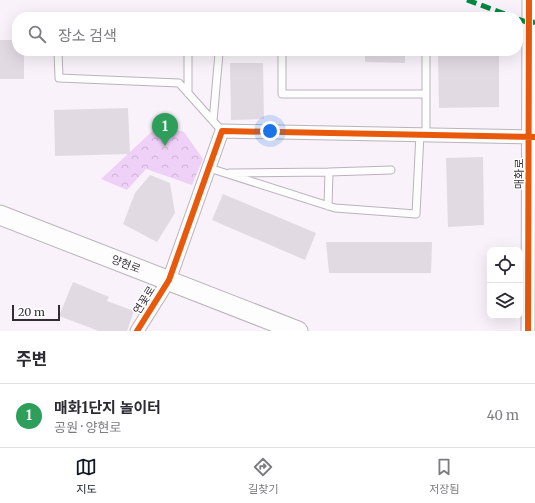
<!DOCTYPE html>
<html lang="ko">
<head>
<meta charset="utf-8">
<style>
	body { margin:0; font-family:Merriweather,"Noto Sans KR",serif; background:#f7f7f7; color:#2b2b33 }
	.controls { position:absolute; right:12px; bottom:12px; display:grid; overflow:hidden; border-radius:8px; box-shadow:0 4px 16px #0002 }
	.controls button { width:36px; height:36px; display:grid; place-items:center; padding:0; border:0; border-bottom:1px solid #e1e1e2; background:#fff; color:#2b2b33; font:20px sans-serif }
	.scale { position:absolute; left:12px; bottom:10px; width:48px; box-sizing:border-box; padding-left:4px; border:2px solid #332b35; border-top:0; font-size:11px; line-height:14px; white-space:nowrap; color:#332b35; -webkit-text-stroke:3px #fff; paint-order:stroke }
	.you { position:absolute; left:270px; top:131px; width:14px; height:14px; margin:-10px; border:3px solid #fff; border-radius:50%; background:#1a73e8; box-shadow:0 0 0 6px #1a73e833 }
	.badge { display:grid; place-items:center; width:26px; height:26px; border-radius:50%; background:#111827; color:#fff; font-size:13px; font-weight:700 }
	.pin { position:absolute; translate:-50% -33px; filter:drop-shadow(0 1px 2px #0008) }
	.pin::after { content:''; position:absolute; top:21px; width:14px; height:12px; background:inherit; clip-path:polygon(0 0,100% 0,50% 100%) }
	.list { margin:0; padding:0; list-style:none }
	h2 { display:flex; justify-content:space-between; align-items:center; height:52px; margin:0; padding:0 16px; font-size:17px }
	h2 small { font-size:13px; font-weight:400; color:#7c7c81 }
	.list li { display:grid; grid-template-columns:26px 1fr auto; gap:12px; align-items:center; box-sizing:border-box; height:64px; padding:0 16px; border-top:1px solid #e1e1e2 }
	.list b { display:block; font-size:15px; white-space:nowrap }
	.list p { margin:0; font-size:13px; white-space:nowrap; color:#7c7c81 }
	.list em { font-size:13px; font-style:normal; color:#7c7c81 }
	.icon { flex:none; width:22px; height:22px; fill:none; stroke:currentColor; stroke-width:2; stroke-linecap:round; stroke-linejoin:round }
	.map { position:relative; flex:none; width:535px; height:331px; overflow:hidden }
	.search { position:absolute; background:#fff; box-shadow:0 4px 16px #0002; left:12px; right:12px; top:12px; height:44px; display:flex; align-items:center; gap:10px; box-sizing:border-box; padding:0 14px; border-radius:16px; color:#7c7c81; font-size:15px }
	.sheet { height:116px; background:#fff }
	nav { display:flex; justify-content:space-around; align-items:center; box-sizing:border-box; height:56px; border-top:1px solid #e1e1e2; background:#fff; font-size:11px; color:#7c7c81 }
	nav a { display:grid; justify-items:center; gap:2px }
	nav .on { color:#111827 }
	.map>svg:first-child { display:block }
</style>
</head>
<body>
<div class="map">
<svg width="535" height="331" viewBox="0 0 535 331">
	<defs>
		<pattern id="park-crowns" width="20" height="18" patternUnits="userSpaceOnUse"><rect width="20" height="18" fill="#efd0f7"/><path d="M2 6a3 3 0 1 1 6 0M12 15a3 3 0 1 1 6 0" fill="none" stroke="#cdb3d4"/></pattern>
	</defs>
	<rect width="100%" height="100%" fill="#f9f2fa"/>
	<path fill="url(#park-crowns)" d="M159,125L184,132L203,159L192,185L146,169L127,190L101,179Z"/>
	<path fill="#e1dae3" d="M0,40H17V51H24V79H0Z
		M365,51H405V63L365,62Z
		M438,51H499V107L439,108Z
		M230,63H263L264,119L231,120Z
		M128,108L130,154L55,156L54,110Z
		M483,157L484,225L448,227L446,158Z
		M150,175L170,183L175,213L157,242L123,224L135,193Z
		M223,194L316,233L305,260L212,220Z
		M326,242H432L431,273H329Z
		M73,282L109,297L107,301L134,311L127,331H99L59,316Z"/>
	<g fill="none" stroke-linecap="round" stroke-linejoin="round">
		<g stroke="#bab3bb" stroke-width="9">
			<path id="service" d="M58,51L59,78L179,83L222,131
				M188,51V93
				M282,51V94H426
				M426,51V134
				M213,121L219,53
				M209,168L335,208L416,214L420,134
				M329,172L391,170
				M230,173L329,172L328,206"/>
		</g>
		<g stroke="#bab3bb" stroke-width="15">
			<path id="minor" d="M137,331L169,280L222,131L535,137
				M528,331L529,0"/>
		</g>
		<g stroke="#bab3bb" stroke-width="21">
			<path id="secondary" d="M0,215L298,331"/>
		</g>
		<use href="#service" stroke="#fefdfe" stroke-width="7"/>
		<use href="#minor" stroke="#fefdfe" stroke-width="13"/>
		<use href="#secondary" stroke="#fefdfe" stroke-width="19"/>
		<path stroke="#00873e" stroke-width="5" stroke-dasharray="10 5" stroke-linecap="butt" d="M467,0L513,17
			M518,19L529,23L535,22"/>
		<g stroke="#fff" stroke-width="8">
			<path id="cycleway" d="M137,331L169,280L222,131L535,137
				M528,331L529,0"/>
		</g>
		<use href="#cycleway" stroke="#e8590c" stroke-width="6"/>
	</g>
	<g text-anchor="middle" dominant-baseline="central" stroke-width="3" stroke-linejoin="round" paint-order="stroke">
		<g font-size="11" fill="#332b35" stroke="#fff">
			<text transform="translate(519 174) rotate(-90)">매화로</text>
			<text transform="translate(126 264) rotate(21)">양현로</text>
			<text transform="translate(144 300) rotate(-58)">연꽃로</text>
		</g>
	</g>
</svg>
<div class="controls">
<button><svg class="icon" aria-label="locate" viewBox="0 0 24 24"><circle cx="12" cy="12" r="6"/><path d="M12 2v4M12 18v4M2 12h4M18 12h4"/></svg></button>
<button><svg class="icon" aria-label="layers" viewBox="0 0 24 24"><path d="M12 4l9 5-9 5-9-5zM3 14l9 5 9-5"/></svg></button>
</div>
<div class="scale">20 m</div>
<div class="you"></div>
<div class="pin badge" style="left:165px;top:146px;background:#2e9e5b">1</div>
<div class="search"><svg class="icon" aria-label="search" viewBox="0 0 24 24"><circle cx="10" cy="10" r="6"/><path d="M15 15l6 6"/></svg>장소 검색</div>
</div>
<section class="sheet">
<h2>주변<small></small></h2>
<ul class="list">
<li><span class="badge" style="background:#2e9e5b">1</span><div><b>매화1단지 놀이터</b><p>공원 · 양현로</p></div><em>40 m</em></li>
</ul>
</section>
<nav>
<a class="on"><svg class="icon" aria-label="map" viewBox="0 0 24 24"><path d="M3 6l6-2 6 2 6-2v14l-6 2-6-2-6 2zM9 4v14M15 6v14"/></svg>지도</a>
<a><svg class="icon" aria-label="directions" viewBox="0 0 24 24"><path d="M12 3l9 9-9 9-9-9zM9 14v-3h6M13 9l2 2-2 2"/></svg>길찾기</a>
<a><svg class="icon" aria-label="saved" viewBox="0 0 24 24"><path d="M7 4h10v16l-5-4-5 4z"/></svg>저장됨</a>
</nav>
</body>
</html>
